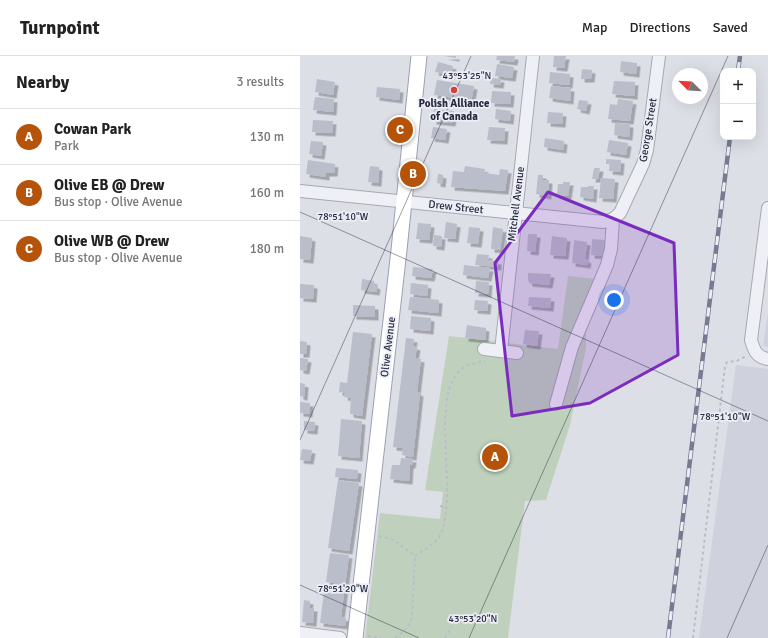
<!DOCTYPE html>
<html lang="en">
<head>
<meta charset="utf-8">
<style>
	body { margin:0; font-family:Signika,sans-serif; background:#f6f6f6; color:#222 }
	.controls { position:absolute; right:12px; top:12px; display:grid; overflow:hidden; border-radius:8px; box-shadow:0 4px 16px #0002 }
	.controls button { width:36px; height:36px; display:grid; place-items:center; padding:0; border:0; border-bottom:1px solid #e0e0e0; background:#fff; color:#222; font:20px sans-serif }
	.compass { position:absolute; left:372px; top:12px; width:36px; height:36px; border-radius:50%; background:#fff; box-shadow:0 4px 16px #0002; rotate:294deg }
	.you { position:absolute; left:314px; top:244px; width:14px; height:14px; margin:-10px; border:3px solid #fff; border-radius:50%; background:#1a73e8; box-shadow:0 0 0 6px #1a73e833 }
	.badge { display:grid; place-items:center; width:26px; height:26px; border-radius:50%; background:#b45309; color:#fff; font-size:13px; font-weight:700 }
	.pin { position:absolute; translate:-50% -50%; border:2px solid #fff; box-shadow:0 1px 4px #0006 }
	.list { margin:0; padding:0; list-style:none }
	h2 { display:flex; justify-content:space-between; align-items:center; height:52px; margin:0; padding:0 16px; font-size:17px }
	h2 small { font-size:13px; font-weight:400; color:#767676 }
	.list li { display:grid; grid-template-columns:26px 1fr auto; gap:12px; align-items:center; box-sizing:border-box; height:56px; padding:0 16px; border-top:1px solid #e0e0e0 }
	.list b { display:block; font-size:15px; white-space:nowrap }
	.list p { margin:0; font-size:13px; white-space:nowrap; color:#767676 }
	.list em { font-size:13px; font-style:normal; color:#767676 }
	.map { position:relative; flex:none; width:468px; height:582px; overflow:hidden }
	header { display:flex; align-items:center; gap:24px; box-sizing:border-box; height:56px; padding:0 20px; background:#fff; border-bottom:1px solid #e0e0e0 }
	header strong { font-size:19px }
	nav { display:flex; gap:22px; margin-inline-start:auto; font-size:14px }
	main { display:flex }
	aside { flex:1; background:#fff }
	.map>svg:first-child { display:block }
</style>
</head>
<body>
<header>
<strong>Turnpoint</strong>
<nav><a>Map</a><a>Directions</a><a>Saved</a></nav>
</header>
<main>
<aside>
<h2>Nearby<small>3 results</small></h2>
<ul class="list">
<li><span class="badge">A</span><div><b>Cowan Park</b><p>Park</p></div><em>130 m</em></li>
<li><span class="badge">B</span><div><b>Olive EB @ Drew</b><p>Bus stop · Olive Avenue</p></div><em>160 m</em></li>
<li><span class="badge">C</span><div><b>Olive WB @ Drew</b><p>Bus stop · Olive Avenue</p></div><em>180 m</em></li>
</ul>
</aside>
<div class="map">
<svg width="468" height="582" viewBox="0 0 468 582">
	<defs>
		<filter id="shadow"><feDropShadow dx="3.5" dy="3.5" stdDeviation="0" flood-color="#0004"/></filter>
	</defs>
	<rect width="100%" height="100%" fill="#dddfe7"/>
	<path fill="#cfd1dc" d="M468,257V291L463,290Z
		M436,309L468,313V582H399Z"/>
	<path fill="#bfd1bd" d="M268,220L307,224L288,263L286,275V292L270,369L246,444L225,445L208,582H65L80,457L140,463L143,436L125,434L149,280L258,293Z"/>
	<path fill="#babdca" filter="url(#shadow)" d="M144,0H156V2Z
		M197,0H215L214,6L196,4Z
		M254,0H266L264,12L253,11Z
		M321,5L337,7L336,18L320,16Z
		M138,6L153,10L151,19L135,16Z
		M197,8L214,11L212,22L195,20Z
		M282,13L292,14L291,23H281Z
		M250,16L270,18L269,29L249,27Z
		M191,22L201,23L200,29L190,28Z
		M17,23L35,26L33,39L15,36Z
		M137,24L174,30L171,47L154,45L155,42L134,39Z
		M314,25L335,26L334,40L312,38Z
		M251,30L271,32L270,45L249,42Z
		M77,31L100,33L99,44L76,41Z
		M192,35L211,36L210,48L191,47Z
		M15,41L34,43L33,56L13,54Z
		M318,43L333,45L330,65L308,63L310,48L317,49Z
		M279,44L288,45L286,55L277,53Z
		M134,53L154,55L152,67L133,65Z
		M196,53L211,55L210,65L195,63Z
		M248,56L263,57L262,68L247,67Z
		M13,64L33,65L32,77L12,76Z
		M315,67L330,68L329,81L314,79Z
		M133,71L147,73L145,84L131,82Z
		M189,71L205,72L204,85L187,84Z
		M245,82L264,85L263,94L244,91Z
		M309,84L328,87L326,99L307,96Z
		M11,85L23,86L21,100L9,98Z
		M306,103L321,104L320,116L309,115L310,108H306Z
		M8,104L35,108L34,117H26V121L6,118Z
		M70,110L79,111L78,127L68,126Z
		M165,110L185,113L184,117L199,119L200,113L208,114L205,135L151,131L153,115L164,116Z
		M294,112H300L298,123H292Z
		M138,118L143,119L142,128L137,127Z
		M238,119H243V124H249L248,140L236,138Z
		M301,122L315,123L313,143L299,142Z
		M263,126H270L268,140L257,139L258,128H263Z
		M288,130H294L293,143L280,141L281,131H288Z
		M146,166L157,168L155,183L144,182Z
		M118,167L131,168L129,184L116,183Z
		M169,171L180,172L178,188L167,187Z
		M193,171L203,173L200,194L191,193Z
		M228,178H237L235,196L227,195Z
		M134,179L142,180L141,191L133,190Z
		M0,180L12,182L10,204L0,203Z
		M252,180L267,182L265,200L250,199Z
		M292,183L305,184L303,200L291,199Z
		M274,184L287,186L285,203L288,204L287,209L272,207Z
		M177,198L189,199L188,204L198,205V211L175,209Z
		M164,209L190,212L188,222L163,219Z
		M113,211L133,213L131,222L112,220Z
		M228,217L251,218L249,229L229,227V225H228Z
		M62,223L74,225V229L77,230L76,236L61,234Z
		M176,225L189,226L188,238L175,237Z
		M111,227L128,229L127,240L110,238Z
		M0,228L14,229L13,243L0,242Z
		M110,241L139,244L138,257L108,254Z
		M229,241L251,242L250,252L228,250Z
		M175,244L188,245L187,255L174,254Z
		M53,249L75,250V261L53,260Z
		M111,260L131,262L130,275L110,273Z
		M167,269L186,272L185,284L165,282Z
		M225,274L239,275L237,290L223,288Z
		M53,276L72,278L62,360L50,358L51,342L44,341L45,337L39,336L40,326L47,327Z
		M106,282L114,283L113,290L117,291L115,302L121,303L117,336L120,337L113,401L102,399L103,392L93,391Z
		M0,285L7,286L6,298H0Z
		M0,302L8,303L6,315L0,314Z
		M0,327L5,328L4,341L0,340Z
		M0,346L10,347L9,358L0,357Z
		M41,363L62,365L59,402L38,400Z
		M4,365L15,366L14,375L4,374Z
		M2,393L12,394L10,405L0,404Z
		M101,402L113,403L112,409H110L109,425L90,423L92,409H100Z
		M36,412L58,414L57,423L35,421Z
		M38,424L59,427L49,495L28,492Z
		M30,497L49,499L41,561L46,562L45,570L20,567L24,536L33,538L34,527L26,526Z
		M4,544L10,545L9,552H14L13,567L2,566Z"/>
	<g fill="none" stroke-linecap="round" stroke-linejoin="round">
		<g stroke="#a6a9b4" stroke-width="14">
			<path id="minor" d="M0,135L303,166L313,163L320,157L343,108L347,94L359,0
				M468,152L451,284C454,294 456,301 468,303
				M184,293L217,297
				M201,295L233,0
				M256,348L272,291L307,209L311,193L313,163
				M0,577L40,582"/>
		</g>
		<g stroke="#9ca0b3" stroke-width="17">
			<path id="major" d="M55,582L99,194L119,0"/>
		</g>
		<path stroke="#bbbdc6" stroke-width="2" stroke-dasharray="3 3" stroke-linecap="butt" d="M140,450L147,451
			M79,480L94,484L115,500C123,494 134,489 139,481C144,473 145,464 146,454C151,420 136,344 156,319C163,309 174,307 185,305
			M68,580L81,582
			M95,582C104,576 108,572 112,562L115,500
			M145,582L152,570
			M393,582L425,310L427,306L437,305L446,300"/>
		<use href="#minor" stroke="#eff0f6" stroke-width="12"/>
		<use href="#major" stroke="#fff" stroke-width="15"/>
		<g stroke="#767b91" stroke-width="4.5">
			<path id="rail" d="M438,15L440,0
				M368,582L430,81"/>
		</g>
		<use href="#rail" stroke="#eceef5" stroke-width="3" stroke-dasharray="9" stroke-linecap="butt"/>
	</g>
	<path fill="#7b2cbf" fill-opacity="0.2" stroke="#7b2cbf" stroke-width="3" stroke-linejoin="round" d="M248,136L374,187L378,299L290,347L212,360L195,207Z"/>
	<path fill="none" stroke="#262a3e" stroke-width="1" stroke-opacity="0.45" d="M0,156L468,365M0,384L171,0M0,529L119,582M169,582L428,0M427,582L468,489"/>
	<circle fill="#d2433c" stroke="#eceef5" stroke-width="1.5" cx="154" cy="34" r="4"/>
	<g text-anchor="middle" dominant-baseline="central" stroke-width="3.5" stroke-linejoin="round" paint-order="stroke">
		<g font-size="11" font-weight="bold" fill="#262a3e" stroke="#eceef5">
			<text x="154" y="47">Polish Alliance<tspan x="154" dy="13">of Canada</tspan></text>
		</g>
		<g font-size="11" fill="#262a3e" stroke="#eceef5">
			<text transform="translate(348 74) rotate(-81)">George Street</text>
			<text transform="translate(216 148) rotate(-83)">Mitchell Avenue</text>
			<text transform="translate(156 151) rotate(6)">Drew Street</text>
			<text transform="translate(88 291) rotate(-83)">Olive Avenue</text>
		</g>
	</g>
	<g font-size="10" text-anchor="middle" fill="#262a3e" stroke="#eceef5" stroke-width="3.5" stroke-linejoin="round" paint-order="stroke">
		<text x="167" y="23">43°53'25"N</text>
		<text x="43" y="164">78°51'10"W</text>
		<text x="425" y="364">78°51'10"W</text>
		<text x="43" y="536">78°51'20"W</text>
		<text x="173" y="566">43°53'20"N</text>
	</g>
</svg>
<div class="controls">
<button>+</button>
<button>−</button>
</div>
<svg class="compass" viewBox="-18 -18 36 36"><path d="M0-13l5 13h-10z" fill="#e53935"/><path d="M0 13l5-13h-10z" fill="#767676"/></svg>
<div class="you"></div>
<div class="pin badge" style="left:195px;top:401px">A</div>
<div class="pin badge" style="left:113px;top:118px">B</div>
<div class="pin badge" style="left:100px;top:74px">C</div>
</div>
</main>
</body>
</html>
